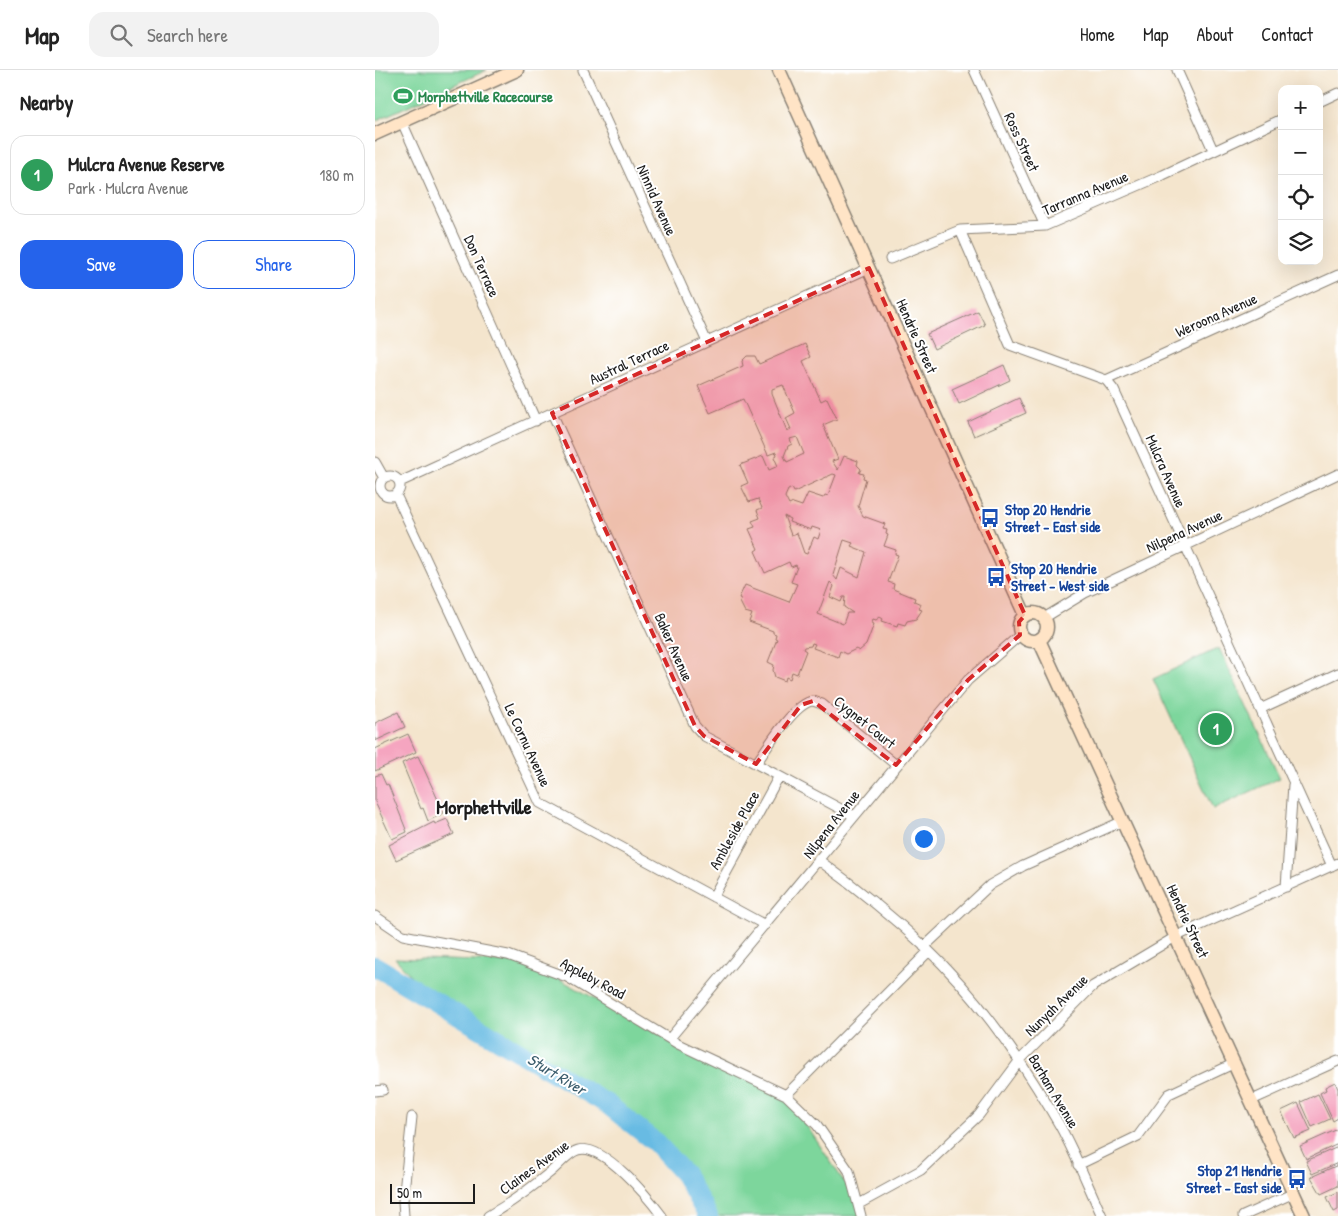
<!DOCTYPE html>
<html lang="en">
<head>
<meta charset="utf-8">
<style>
	body { margin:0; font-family:"Patrick Hand",sans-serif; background:#f2f2f2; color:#222 }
	.controls { position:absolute; right:15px; top:15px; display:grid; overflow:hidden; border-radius:10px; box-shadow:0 5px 20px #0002 }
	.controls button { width:45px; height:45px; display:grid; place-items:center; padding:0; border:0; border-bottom:1px solid #e0e0e0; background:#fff; color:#222; font:25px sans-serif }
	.scale { position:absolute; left:15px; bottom:12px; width:85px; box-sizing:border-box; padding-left:5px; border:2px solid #1c1c1c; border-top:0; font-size:14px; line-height:18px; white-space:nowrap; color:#1c1c1c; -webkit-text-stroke:4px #fff; paint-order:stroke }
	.you { position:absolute; left:548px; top:768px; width:18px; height:18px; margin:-12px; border:4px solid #fff; border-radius:50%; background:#1a73e8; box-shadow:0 0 0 8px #1a73e833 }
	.badge { display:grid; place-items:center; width:32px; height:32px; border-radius:50%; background:#2563eb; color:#fff; font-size:16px; font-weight:700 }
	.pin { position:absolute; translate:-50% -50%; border:2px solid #fff; box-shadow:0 1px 5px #0006 }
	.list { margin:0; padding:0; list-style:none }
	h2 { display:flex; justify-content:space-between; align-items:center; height:65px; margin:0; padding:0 20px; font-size:21px }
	h2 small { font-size:16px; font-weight:400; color:#767676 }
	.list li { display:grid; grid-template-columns:32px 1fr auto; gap:15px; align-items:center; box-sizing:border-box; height:80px; margin:0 10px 10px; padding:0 10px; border:1px solid #e0e0e0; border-radius:15px }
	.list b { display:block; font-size:19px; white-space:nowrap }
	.list p { margin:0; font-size:16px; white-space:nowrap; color:#767676 }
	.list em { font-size:16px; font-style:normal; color:#767676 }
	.actions { display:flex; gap:10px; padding:15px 20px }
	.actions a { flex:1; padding:11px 0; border:1px solid #2563eb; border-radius:15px; text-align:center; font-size:18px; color:#2563eb }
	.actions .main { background:#2563eb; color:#fff }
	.icon { flex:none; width:28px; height:28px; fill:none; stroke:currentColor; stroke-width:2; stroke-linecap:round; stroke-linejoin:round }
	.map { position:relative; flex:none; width:963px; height:1146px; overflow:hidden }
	header { display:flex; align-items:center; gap:30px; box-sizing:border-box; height:70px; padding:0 25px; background:#fff; border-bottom:1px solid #e0e0e0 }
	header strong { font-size:24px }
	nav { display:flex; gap:28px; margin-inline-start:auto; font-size:18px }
	.search { width:350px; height:45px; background:#f2f2f2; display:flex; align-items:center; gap:12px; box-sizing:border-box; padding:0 18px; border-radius:15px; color:#767676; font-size:19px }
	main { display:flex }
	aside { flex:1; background:#fff }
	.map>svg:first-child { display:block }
</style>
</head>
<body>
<header>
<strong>Map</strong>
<div class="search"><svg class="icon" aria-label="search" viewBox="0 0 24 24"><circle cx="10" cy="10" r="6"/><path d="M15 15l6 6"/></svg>Search here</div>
<nav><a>Home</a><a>Map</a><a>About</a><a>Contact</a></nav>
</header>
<main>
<aside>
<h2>Nearby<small></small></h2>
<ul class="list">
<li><span class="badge" style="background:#2e9e5b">1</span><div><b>Mulcra Avenue Reserve</b><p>Park · Mulcra Avenue</p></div><em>180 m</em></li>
</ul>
<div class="actions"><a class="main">Save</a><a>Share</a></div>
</aside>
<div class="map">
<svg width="963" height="1146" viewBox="0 0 963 1146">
	<rect width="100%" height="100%" fill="#fff"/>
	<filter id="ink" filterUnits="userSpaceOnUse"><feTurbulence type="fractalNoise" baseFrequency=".02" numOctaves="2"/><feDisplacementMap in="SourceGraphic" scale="10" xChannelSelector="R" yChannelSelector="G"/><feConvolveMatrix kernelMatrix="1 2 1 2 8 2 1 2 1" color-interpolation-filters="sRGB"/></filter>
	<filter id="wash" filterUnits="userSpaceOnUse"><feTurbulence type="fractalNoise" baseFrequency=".0096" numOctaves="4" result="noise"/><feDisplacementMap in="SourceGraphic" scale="20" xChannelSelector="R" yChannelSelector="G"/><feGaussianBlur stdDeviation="1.12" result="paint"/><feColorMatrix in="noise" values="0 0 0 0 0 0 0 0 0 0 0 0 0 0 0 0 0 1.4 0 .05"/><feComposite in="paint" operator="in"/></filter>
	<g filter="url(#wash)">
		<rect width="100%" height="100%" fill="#f4e5cd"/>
		<path fill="#7dd69c" stroke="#4c795c" d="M0,0H112L0,51Z
			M844,578L905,708L838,739L778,609Z
			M20,888L155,893L303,974L411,1025L484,1134L486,1146H333L309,1104L281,1073L232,1034L57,930Z"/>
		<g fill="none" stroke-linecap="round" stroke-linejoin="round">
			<path stroke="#67bbe3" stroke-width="20" d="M0,896L232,1034L281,1073L309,1104L333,1146"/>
		</g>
		<g id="blocks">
			<path fill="#f5a5c0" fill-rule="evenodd" d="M603,241L610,255L559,279L552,264Z
				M430,274L436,287L428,291L446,331L452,328L462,349L448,355L463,389L457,391L463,400L469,386L483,391L482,395L486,399L484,403L489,404L488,408L491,409L483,436L488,446L510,454L508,459L512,460L511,464L513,465L509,476L521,480L520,484L523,485L513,512L519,514L518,519L540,528L539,531L546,534L544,539L547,540L541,549L532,551L530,555L523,553L522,556L507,551L508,549L505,547L501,550L498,549L496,553L499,554L491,575L484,581L481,579L471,584L465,581L463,587L438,578L440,574L437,573L436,576L429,577L428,579L431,581L422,604L417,602L415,609L411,607L410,611L400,607L398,600L399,595L393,592L402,569L400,568L401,564L398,563V561L374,552L377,544L370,542L365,532L367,529L364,528L370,515L414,532L422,514L416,512L422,497L421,495L416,497L414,492L390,503L380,481L383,479L374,459L380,457L377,451L385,448L382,440L387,438L383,429L374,432L366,416L373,413L365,395L388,386L394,400L403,396L399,387L402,385L401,382L393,385L368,329L335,343L323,316L368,296L367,291L372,286H380L384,294ZM408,315L420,343L411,348L416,359L412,361L397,324V319ZM422,367L429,384L412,392L409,386L413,376L417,374L415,369ZM458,404L461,405L453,426L450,425L448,428L433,423L427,436L418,433L414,435L410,427L413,420L417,418L419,422ZM409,446L415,449L414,452L436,460L437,457L446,460L443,469L439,467L432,484L429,483L422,463L416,465ZM469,470L478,473L476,476L491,482L484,507L466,498L462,510L458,505ZM455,512L459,516L455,527L466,532L468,527H470L469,537L478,543H472L468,554L443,544Z
				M629,295L635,310L584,334L577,319Z
				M644,328L651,343L599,366L593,352Z
				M23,642L30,657L0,671V653Z
				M33,664L41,682L0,701V679Z
				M43,686L69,743L53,751L48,738L46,739L27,693Z
				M6,704L11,715L13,714L32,762L17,769L0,732V706Z
				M72,749L79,764L21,790L14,775L59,752L60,754Z
				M960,1012L963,1019V1048L958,1051L945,1023L951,1020L950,1017Z
				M943,1024L955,1049L937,1057L926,1032Z
				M923,1033L936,1061L919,1068L906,1041Z
				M963,1059V1074L931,1089L925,1076Z
				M963,1077V1093L937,1104L931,1091Z
				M963,1095V1116L946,1124L936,1107Z
				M963,1122V1140L959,1142L952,1127Z"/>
		</g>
	</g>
	<g filter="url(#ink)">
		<use href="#blocks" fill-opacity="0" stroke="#888074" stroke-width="1"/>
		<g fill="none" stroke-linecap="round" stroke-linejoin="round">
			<g stroke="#888074" stroke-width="11">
				<path id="street" d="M208,0L332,272
					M599,0L670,156
					M802,0L838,80
					M944,32L963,23
					M27,52L161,351
					M585,160L635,275L731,310L739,320L957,796
					M515,189L585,160L670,156L788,105L907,49
					M731,310L963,205
					M177,343L320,656L329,666L479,746
					M0,392L9,408
					M5 416a10 10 0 1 1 20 0a10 10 0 1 1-20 0Z
					M25,412L494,198
					M21,425L165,733L390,855
					M669,548L710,523L963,404
					M885,639L963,603
					M381,694C391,679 420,632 438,631L447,634L521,695
					M445,791C482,818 517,846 551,878C605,929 648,992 685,1056C701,1085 713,1116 727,1146
					M911,817L918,715
					M338,827L404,706
					M0,846L28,865L133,885L192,907L303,974L411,1025L442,1055L474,1101L486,1146
					M549,877L615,815L648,796L748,751
					M295,968L593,610L645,565
					M0,1021L8,1020
					M411,1025L554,881
					M877,1030L963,991
					M703,1095L763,1066L794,1024L860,993
					M484,1134L546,1100L604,1045L645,990L718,916L802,866L963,793
					M29,1146L28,1131L37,1047
					M113,1146C134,1134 155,1119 173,1104C182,1098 192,1083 203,1080C228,1073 273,1127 287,1146
					M868,1146L919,1123"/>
			</g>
			<g stroke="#888074" stroke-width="15">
				<path id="secondary" d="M404,0L650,545
					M0,64L142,0
					M644 557a14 14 0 1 1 28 0a14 14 0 1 1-28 0Z
					M664,570L929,1146"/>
			</g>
			<use href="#street" stroke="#fff" stroke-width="9"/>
			<use href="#secondary" stroke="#ffe4c6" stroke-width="12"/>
		</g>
	</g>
	<path fill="#d62828" fill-opacity="0.2" stroke="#d62828" stroke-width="4" stroke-dasharray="10 6" stroke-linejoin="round" d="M494,198L650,545L644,552L645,565L593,610L521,695L438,631L426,635L381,694L329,666L320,656L177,343Z"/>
	<defs>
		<g id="stadium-bare" transform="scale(1.5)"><path d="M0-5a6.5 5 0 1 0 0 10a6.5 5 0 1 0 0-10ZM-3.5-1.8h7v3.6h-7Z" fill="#2e9e5b" stroke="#fff" stroke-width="2.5" paint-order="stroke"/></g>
		<g id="bus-bare" transform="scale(1.5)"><path d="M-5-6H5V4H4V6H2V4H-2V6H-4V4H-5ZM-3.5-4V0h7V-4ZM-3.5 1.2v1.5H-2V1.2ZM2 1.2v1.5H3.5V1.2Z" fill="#1a4fb4" stroke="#fff" stroke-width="2.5" paint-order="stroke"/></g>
	</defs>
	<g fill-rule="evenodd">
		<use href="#stadium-bare" x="28" y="26"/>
		<use href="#bus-bare" x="615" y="448"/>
		<use href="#bus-bare" x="621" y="507"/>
		<use href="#bus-bare" x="922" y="1109"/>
	</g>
	<g text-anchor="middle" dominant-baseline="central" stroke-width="4" stroke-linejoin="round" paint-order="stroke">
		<g font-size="15" font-weight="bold" fill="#27864d" stroke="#fff" text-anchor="start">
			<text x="43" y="26">Morphettville Racecourse</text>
		</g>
		<g font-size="15" fill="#1c1c1c" stroke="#fff">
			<text transform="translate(647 72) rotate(65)">Ross Street</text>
			<text transform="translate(710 123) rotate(-23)">Tarranna Avenue</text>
			<text transform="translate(282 130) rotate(66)">Ninnid Avenue</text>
			<text transform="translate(107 196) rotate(66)">Don Terrace</text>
			<text transform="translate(841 245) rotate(-24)">Weroona Avenue</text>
			<text transform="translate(542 266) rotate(66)">Hendrie Street</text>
			<text transform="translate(254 292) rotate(-25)">Austral Terrace</text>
			<text transform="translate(791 401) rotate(66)">Mulcra Avenue</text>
			<text transform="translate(809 461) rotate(-25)">Nilpena Avenue</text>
			<text transform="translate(299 577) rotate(66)">Baker Avenue</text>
			<text transform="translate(490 652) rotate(39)">Cygnet Court</text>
			<text transform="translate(153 675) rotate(65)">Le Cornu Avenue</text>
			<text transform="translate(456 754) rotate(-52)">Nilpena Avenue</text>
			<text transform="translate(359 760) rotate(-61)">Ambleside Place</text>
			<text transform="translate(813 851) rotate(65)">Hendrie Street</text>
			<text transform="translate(218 908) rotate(28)">Appleby Road</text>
			<text transform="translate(681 935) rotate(-44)">Nunyah Avenue</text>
			<text transform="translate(679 1021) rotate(59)">Barham Avenue</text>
			<text transform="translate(159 1097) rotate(-36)">Claines Avenue</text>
		</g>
		<g font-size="15" font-weight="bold" fill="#164399" stroke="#fff" text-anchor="start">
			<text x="630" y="439">Stop 20 Hendrie<tspan x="630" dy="17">Street - East side</tspan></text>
			<text x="636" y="498">Stop 20 Hendrie<tspan x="636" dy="17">Street - West side</tspan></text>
			<text x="907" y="1100" text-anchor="end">Stop 21 Hendrie<tspan x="907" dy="17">Street - East side</tspan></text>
		</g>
		<g font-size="16" font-style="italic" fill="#3a5c6c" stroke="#fff">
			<text transform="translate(182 1004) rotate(31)">Sturt River</text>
		</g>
		<g font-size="20" font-weight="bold" fill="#1c1c1c" stroke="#fff">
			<text x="109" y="736">Morphettville</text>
		</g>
	</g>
</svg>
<div class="controls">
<button>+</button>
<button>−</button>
<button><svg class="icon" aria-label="locate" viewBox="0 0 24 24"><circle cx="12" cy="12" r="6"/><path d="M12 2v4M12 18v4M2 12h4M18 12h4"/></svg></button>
<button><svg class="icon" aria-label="layers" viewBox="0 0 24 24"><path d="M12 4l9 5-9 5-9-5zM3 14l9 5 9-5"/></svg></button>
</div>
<div class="scale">50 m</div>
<div class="you"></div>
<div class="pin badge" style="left:841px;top:659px;background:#2e9e5b">1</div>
</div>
</main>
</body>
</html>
